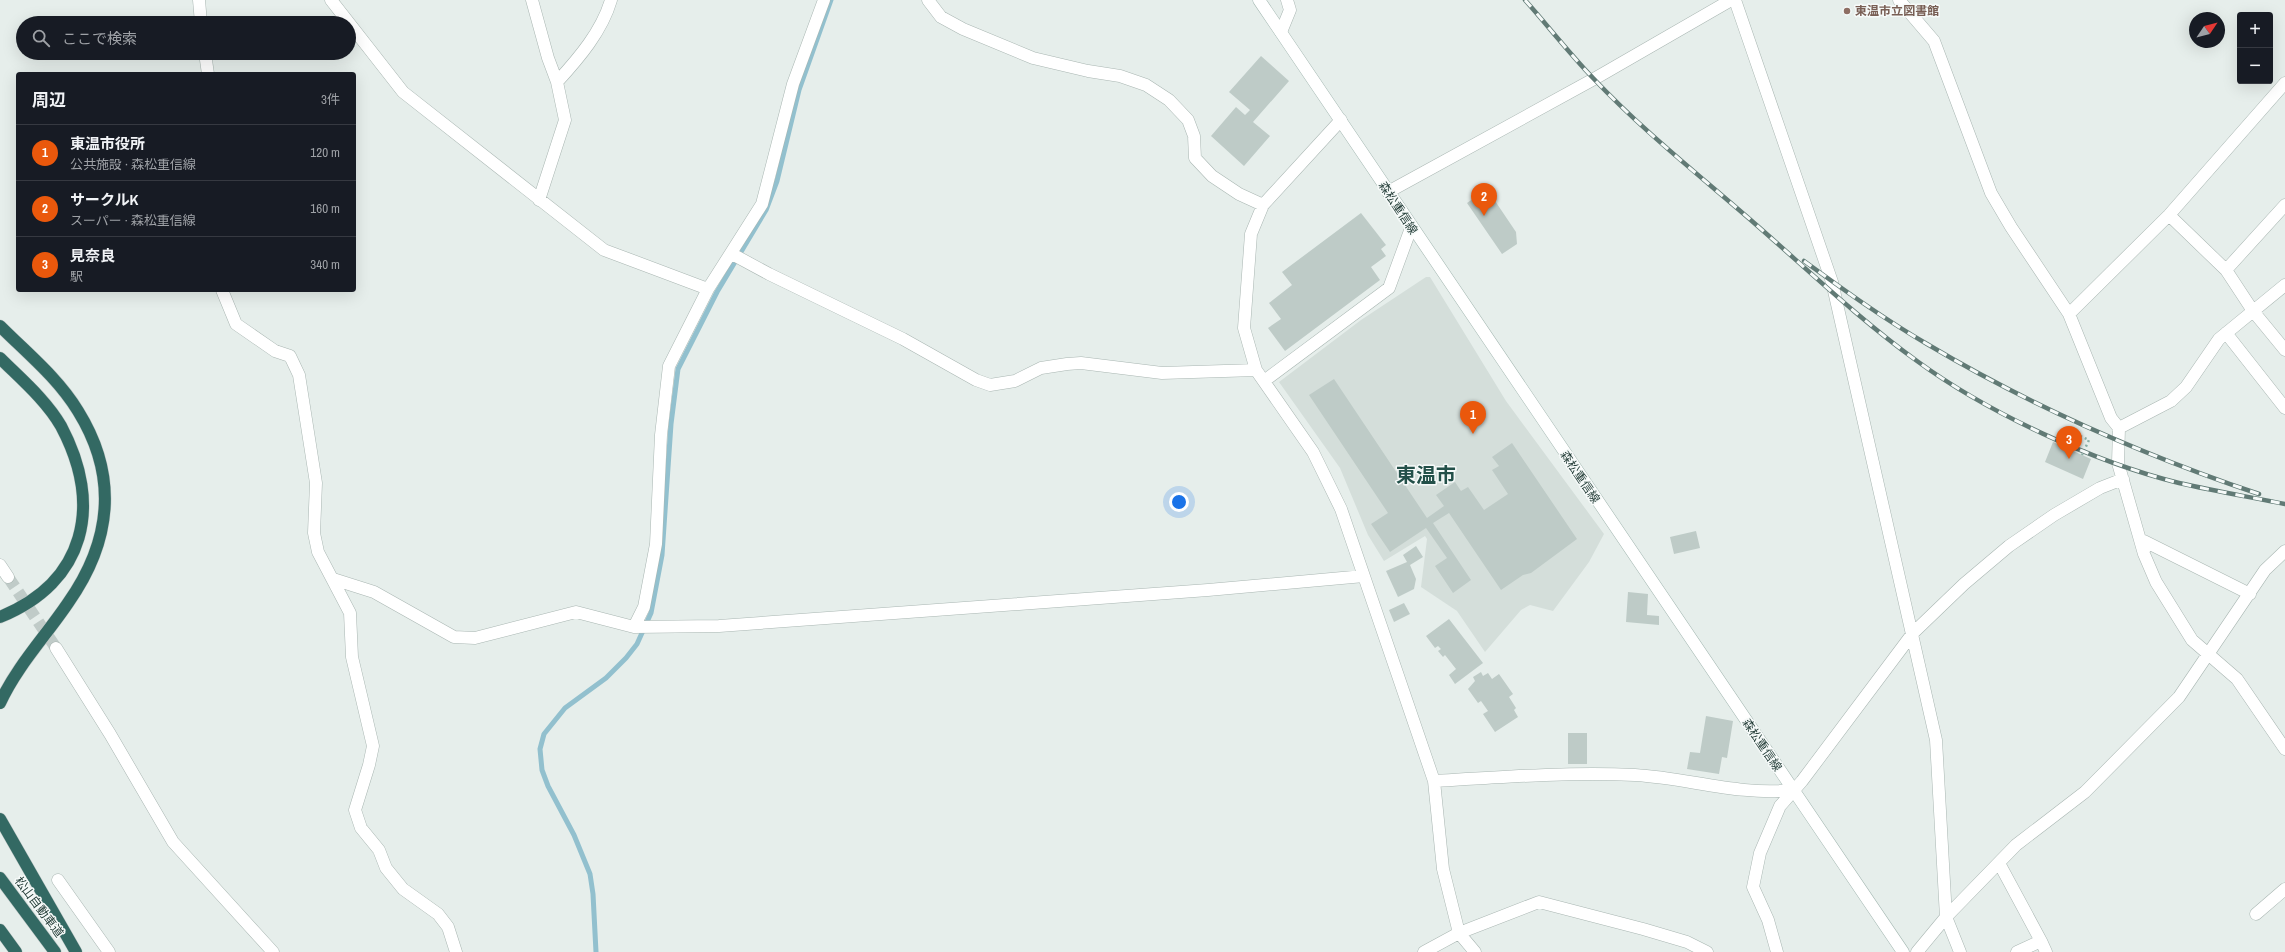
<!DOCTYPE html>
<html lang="ja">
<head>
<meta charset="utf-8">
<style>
	body { margin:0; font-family:"Archivo Narrow","Noto Sans JP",sans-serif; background:#20242c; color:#f1f3f6 }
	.controls { position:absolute; right:12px; top:12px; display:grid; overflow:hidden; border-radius:4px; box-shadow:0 4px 16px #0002 }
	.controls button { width:36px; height:36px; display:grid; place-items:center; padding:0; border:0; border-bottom:1px solid #363941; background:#171b24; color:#f1f3f6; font:20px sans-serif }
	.compass { position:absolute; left:2189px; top:12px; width:36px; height:36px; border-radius:50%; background:#171b24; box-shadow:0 4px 16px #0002; rotate:55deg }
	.you { position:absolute; left:1179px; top:502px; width:14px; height:14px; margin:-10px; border:3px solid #fff; border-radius:50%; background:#1a73e8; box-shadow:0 0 0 6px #1a73e833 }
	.badge { display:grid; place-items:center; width:26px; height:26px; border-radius:50%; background:#ea580c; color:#fff; font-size:13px; font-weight:700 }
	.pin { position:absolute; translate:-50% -33px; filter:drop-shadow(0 1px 2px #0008) }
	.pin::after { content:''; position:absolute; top:21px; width:14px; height:12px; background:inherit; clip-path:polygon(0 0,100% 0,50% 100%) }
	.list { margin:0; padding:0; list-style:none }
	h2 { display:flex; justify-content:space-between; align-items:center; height:52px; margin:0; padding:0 16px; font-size:17px }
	h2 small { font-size:13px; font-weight:400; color:#9ea1a6 }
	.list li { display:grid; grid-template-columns:26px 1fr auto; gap:12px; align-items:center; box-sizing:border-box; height:56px; padding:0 16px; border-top:1px solid #363941 }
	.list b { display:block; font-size:15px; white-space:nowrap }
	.list p { margin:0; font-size:13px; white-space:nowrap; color:#9ea1a6 }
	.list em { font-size:13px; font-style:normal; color:#9ea1a6 }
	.icon { flex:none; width:22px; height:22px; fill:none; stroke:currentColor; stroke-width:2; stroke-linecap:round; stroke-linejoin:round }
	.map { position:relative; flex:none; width:2285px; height:952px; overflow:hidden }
	.search { position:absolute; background:#171b24; box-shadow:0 4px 16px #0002; left:16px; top:16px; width:340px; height:44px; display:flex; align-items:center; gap:10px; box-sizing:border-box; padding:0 14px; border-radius:22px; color:#9ea1a6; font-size:15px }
	.panel { position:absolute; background:#171b24; box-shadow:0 4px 16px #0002; left:16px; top:72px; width:340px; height:220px; border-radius:4px }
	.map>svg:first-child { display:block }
</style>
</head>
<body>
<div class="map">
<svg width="2285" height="952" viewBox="0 0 2285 952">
	<rect width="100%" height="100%" fill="#e6eeeb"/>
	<path fill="#d4deda" d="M1426,277H1430L1506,401L1604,534L1589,562L1553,611L1530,605L1521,610L1485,652L1457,611L1421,587L1427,539L1425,536L1384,561L1368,535L1340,468L1279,382L1361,320Z"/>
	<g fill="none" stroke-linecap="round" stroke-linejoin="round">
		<path stroke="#92c0ce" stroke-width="5" d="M596,952L593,894L590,874L574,835L548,786L542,770L540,749L544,734L565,708L606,678L626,658L637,644L651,613L662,555L671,424L678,369L717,292L766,210L777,181L799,90L831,0"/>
	</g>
	<path fill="#becbc7" d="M1261,56L1289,81L1253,122L1270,136L1244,166L1211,136L1236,107L1245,115L1250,110L1229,92Z
		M1487,189L1516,232L1517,244L1502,254L1467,203Z
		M1361,213L1386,245L1381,249L1386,256L1371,267L1380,280L1285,351L1268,328L1281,319L1269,303L1292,285L1282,272Z
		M1334,379L1427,518L1444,506L1436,495L1455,482L1461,491L1468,487L1484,510L1508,494L1492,470L1499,466L1492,457L1512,443L1577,539L1531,573L1523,575L1501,590L1449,513L1433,523L1471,580L1453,593L1435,566L1447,558L1426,528L1390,552L1371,524L1388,513L1309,395Z
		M2053,442L2091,459L2083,479L2045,462Z
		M1696,531L1700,548L1674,554L1670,537Z
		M1416,546L1423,557L1410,565L1416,579L1414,589L1398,597L1386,571L1407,562L1403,555Z
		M1628,592L1648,594L1647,615L1659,616V625L1626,622Z
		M1404,603L1410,614L1394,622L1389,610Z
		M1449,619L1483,663L1455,684L1449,675L1456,669L1445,655L1443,657L1438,651L1441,649L1438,646L1435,648L1426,636Z
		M1481,672L1483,676L1488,673L1492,679L1499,674L1513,694L1509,697L1516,708L1514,710L1518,717L1495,732L1483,714L1488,711L1481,701L1478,703L1468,689L1475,681L1473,677Z
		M1706,716L1733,721L1727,758L1722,757L1719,774L1687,769L1690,752L1700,753Z
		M1568,733H1587V764H1568Z"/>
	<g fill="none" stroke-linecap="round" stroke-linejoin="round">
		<path stroke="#c0cbc8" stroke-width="12" stroke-dasharray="12 6" stroke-linecap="butt" d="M8,577L56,648"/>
		<g stroke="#a9b6b2" stroke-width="13">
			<path id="minor" d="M199,0L201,23
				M331,0L403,92L604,250L708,289
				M532,0L548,58L557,82L565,120L539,200
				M928,0L941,17L963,29L1033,58L1088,71L1120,76L1146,85L1169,100L1188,120L1194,136L1195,158L1212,176L1239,194L1263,205
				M1735,0L1832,282L1936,740L1946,917L1960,952
				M1899,0L1934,41L1991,193L2011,227L2069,314L2111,418L2119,428L2118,463L2144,554L2156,582L2192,640L2237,679L2285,749
				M1281,32L1290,10L1287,0
				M205,53L208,74
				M557,82C579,58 602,31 611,0
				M1341,120L1263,205L1251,234L1244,328L1256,370L1313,452L1341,509L1434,781L1443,869L1459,933L1475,952
				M2169,215L2226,270L2253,311L2285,350
				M732,254L769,274L903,339L976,380L990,385L1015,381L1041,368L1067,364L1081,363L1162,373L1256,370
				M2226,270L2285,205
				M222,290L236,324L275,351L290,356L299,375L316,483L314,533L318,552L350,613L352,657L373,746L369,765L355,810L361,828L379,850L386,868L403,889L438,914L448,927L456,952
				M2069,314L2169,215L2285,83
				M2226,333L2285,408
				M1264,381L1389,288L1411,228
				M2119,428L2171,401L2186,387L2219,339L2285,285
				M2144,551V541L2250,594
				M0,565L8,577
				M333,579L374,592L454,637L475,638L576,612L634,627L719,626L1208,590L1364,576
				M634,627L644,607L656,544L661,435L669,366L708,289L762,204L793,84L824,0
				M56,648L110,734L173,842L273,952
				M1434,781C1501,777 1569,772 1635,775C1688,778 1740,796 1792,790
				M1999,863L2041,941L2017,952
				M58,880L109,952
				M2256,914L2285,889
				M2041,941L2046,952
				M1424,952L1459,933L1539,902L1643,929L1687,942L1707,952
				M1777,952L1768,920L1753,887L1760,853L1780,806L1802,781L1913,633L1964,584L2009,546L2054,515L2100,488L2123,479
				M1917,952L1946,917L2016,845L2085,792L2179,697L2265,570L2285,551"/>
		</g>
		<g stroke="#a9b6b2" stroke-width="13">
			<path id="tertiary" d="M1388,192L1594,79L1731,0"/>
		</g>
		<g stroke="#a2b6b0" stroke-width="13">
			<path id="secondary" d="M1259,0L1903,952"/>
		</g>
		<g stroke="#c2c9c8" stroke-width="13">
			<path id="motorway" d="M0,326C27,353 58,378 78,411C119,477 111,542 68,603C45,637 17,666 0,703
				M0,358C21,379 46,400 61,426C103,505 86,582 0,617
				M0,819L76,952
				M0,878L55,952
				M0,930L16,952"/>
		</g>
		<path stroke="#89afa6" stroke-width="2.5" stroke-dasharray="2 3" stroke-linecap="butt" d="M2071,432L2089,440L2082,455"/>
		<use href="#minor" stroke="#fff" stroke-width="12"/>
		<use href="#tertiary" stroke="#fff" stroke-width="12"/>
		<use href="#secondary" stroke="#fff" stroke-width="12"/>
		<use href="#motorway" stroke="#336963" stroke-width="12"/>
		<g stroke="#617a75" stroke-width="4.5">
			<path id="rail" d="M1525,0C1548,26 1569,53 1593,78C1642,130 1699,175 1753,222C1807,269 1859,319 1917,361C1988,413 2094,462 2179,483C2214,491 2250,497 2285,504
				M1804,261C1844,290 1884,319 1927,344C2033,407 2143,455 2259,494"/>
		</g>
		<use href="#rail" stroke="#f6faf9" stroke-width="3" stroke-dasharray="9" stroke-linecap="butt"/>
	</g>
	<circle fill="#8d6e63" stroke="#f6faf9" stroke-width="1.5" cx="1847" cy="11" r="4"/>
	<g text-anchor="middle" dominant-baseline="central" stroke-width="3" stroke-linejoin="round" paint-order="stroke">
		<g font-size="12" font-weight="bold" fill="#785e54" stroke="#f6faf9" text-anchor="start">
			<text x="1855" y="11">東温市立図書館</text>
		</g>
		<g font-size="12" fill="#263f3a" stroke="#f6faf9">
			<text transform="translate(1398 208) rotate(57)">森松重信線</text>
			<text transform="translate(1580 477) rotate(56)">森松重信線</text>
			<text transform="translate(1762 745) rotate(56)">森松重信線</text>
			<text transform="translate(39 907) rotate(53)">松山自動車道</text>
		</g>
		<g font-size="20" font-weight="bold" fill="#235049" stroke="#f6faf9">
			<text x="1426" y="474">東温市</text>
		</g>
	</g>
</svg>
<div class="controls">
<button>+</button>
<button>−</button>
</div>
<svg class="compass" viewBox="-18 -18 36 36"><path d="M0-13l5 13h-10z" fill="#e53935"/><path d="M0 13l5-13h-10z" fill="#9ea1a6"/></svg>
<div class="you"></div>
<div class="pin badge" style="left:1473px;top:434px">1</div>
<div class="pin badge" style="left:1484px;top:216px">2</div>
<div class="pin badge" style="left:2069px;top:459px">3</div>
<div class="search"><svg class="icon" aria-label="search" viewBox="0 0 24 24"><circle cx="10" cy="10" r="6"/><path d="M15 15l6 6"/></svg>ここで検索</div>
<section class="panel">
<h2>周辺<small>3件</small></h2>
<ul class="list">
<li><span class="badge">1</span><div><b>東温市役所</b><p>公共施設 · 森松重信線</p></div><em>120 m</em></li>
<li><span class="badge">2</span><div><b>サークルK</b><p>スーパー · 森松重信線</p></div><em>160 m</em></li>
<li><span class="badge">3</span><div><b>見奈良</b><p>駅</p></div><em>340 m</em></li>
</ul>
</section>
</div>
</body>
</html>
